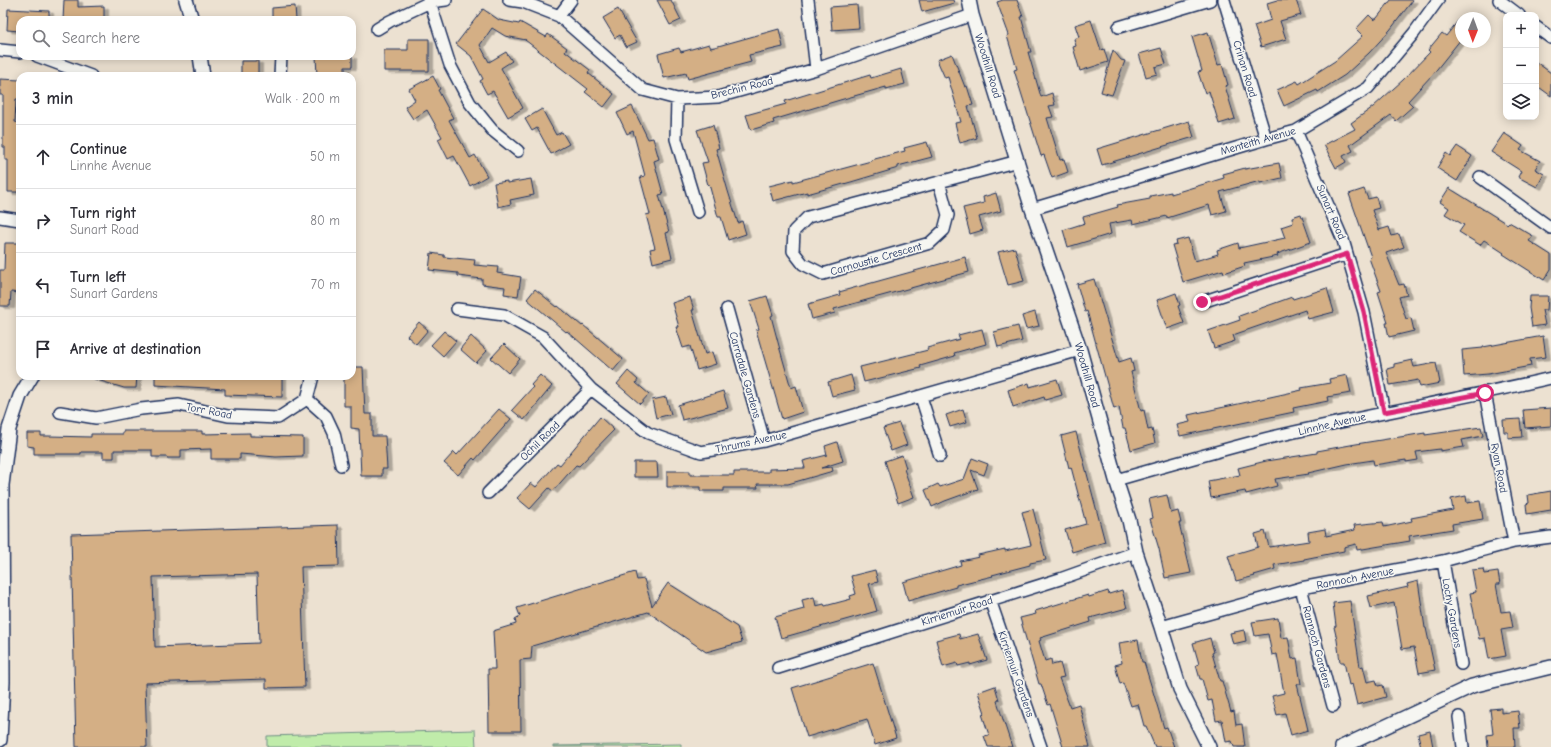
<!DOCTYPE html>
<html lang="en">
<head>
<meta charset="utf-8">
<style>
	body { margin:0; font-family:"Comic Neue",sans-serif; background:#f7f7f7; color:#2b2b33 }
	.controls { position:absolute; right:12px; top:12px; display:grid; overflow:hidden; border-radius:8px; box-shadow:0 2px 10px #0003 }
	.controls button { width:36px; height:36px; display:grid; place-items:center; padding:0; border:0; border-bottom:1px solid #e1e1e2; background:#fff; color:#2b2b33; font:20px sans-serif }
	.compass { position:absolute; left:1455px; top:12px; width:36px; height:36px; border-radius:50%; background:#fff; box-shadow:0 2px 10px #0003; rotate:181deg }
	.stop { position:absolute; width:12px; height:12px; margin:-9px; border:3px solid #db2777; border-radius:50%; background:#fff }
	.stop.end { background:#db2777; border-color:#fff; box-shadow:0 1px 4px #0008 }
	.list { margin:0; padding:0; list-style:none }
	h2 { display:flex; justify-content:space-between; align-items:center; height:52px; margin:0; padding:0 16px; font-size:17px }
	h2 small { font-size:13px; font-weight:400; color:#7c7c81 }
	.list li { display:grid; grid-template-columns:26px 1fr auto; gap:12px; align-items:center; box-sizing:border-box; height:64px; padding:0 16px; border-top:1px solid #e1e1e2 }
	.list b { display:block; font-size:15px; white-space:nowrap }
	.list p { margin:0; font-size:13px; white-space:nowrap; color:#7c7c81 }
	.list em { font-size:13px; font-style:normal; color:#7c7c81 }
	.icon { flex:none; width:22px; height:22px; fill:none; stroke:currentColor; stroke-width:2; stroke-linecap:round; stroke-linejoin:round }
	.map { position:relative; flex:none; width:1551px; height:747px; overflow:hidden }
	.search { position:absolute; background:#fff; box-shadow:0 2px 10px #0003; left:16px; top:16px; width:340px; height:44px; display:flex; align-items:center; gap:10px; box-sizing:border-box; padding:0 14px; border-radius:12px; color:#7c7c81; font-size:15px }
	.panel { position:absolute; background:#fff; box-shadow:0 2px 10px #0003; left:16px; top:72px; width:340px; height:308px; border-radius:12px }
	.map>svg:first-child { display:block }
</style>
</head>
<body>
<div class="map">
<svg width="1551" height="747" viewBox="0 0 1551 747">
	<defs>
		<filter id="shadow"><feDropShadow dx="4.5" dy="2.5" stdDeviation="0" flood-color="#0004"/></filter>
	</defs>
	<rect width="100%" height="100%" fill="#ece1d1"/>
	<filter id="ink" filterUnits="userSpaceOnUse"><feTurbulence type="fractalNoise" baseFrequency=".025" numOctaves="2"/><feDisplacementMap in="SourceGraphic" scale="8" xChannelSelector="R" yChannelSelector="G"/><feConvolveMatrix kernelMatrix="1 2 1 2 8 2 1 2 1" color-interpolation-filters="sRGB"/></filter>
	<g filter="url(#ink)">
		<path fill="#c0ecaa" stroke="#6e8e84" d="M475,730L476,747H267V736Z
			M681,744V747H553V746Z"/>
		<path fill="#d4af85" stroke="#1b2f5e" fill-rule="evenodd" filter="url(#shadow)" d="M64,0H78V7L104,6V19L63,20Z
			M657,0H671L681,20L670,25Z
			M919,0H953L954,3L922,12Z
			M1003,0H1017L1023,17H1021L1031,52H1028L1041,97L1052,93L1055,105L1049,106L1053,117L1047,118L1060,160L1064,159L1068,172L1052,178L1044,155L1041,156L1014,70L1017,69L1007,36L1009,35L997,2Z
			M1277,0H1296L1301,15L1280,21L1286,39L1261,47L1254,26L1271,20L1267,3Z
			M1391,0H1413L1390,30L1369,53L1345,75L1318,92L1317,90L1284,106L1277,90L1297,81L1299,84L1335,61L1363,36L1356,29L1369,15L1374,20L1377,18Z
			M857,5L859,28L832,30L830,7Z
			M295,6L296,20H272V8Z
			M8,9L49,11V20H20V31L7,30Z
			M483,9L499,20L519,24L520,22L546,37L548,34L567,48L565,51L590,70L588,73L614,94L604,107L585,92L588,89L525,40H526L505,36L492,28L480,45L489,62L506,52L512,61L501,68L523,108L508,117L493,91L487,94L480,81L483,79L471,56L456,44Z
			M618,9L637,42L626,47L620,35L615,38L603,18Z
			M1461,17V39L1433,74L1408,101L1413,106L1396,121L1391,115L1350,145L1353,151L1343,156L1346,162L1336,168L1324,145L1355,129L1351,123L1373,107L1403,80L1430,52L1428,50L1442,33L1446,36Z
			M1091,20L1101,50L1104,49L1108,62L1080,71L1073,47L1076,46L1074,39L1079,37L1075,25Z
			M779,29L783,47L749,55L751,62L688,79L686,73L664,78L658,54L679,48L681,52L709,44L711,48Z
			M1208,32L1218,65L1222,64L1228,85L1225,86L1235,119L1219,124L1209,91L1205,93L1198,72L1202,71L1192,37Z
			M408,39H429V71H384V50H408Z
			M1161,48L1166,64L1155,67L1157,74L1146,77L1139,54Z
			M1113,50L1121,60L1125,61L1112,95L1101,92Z
			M952,54L965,87L967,86L973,105L968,106L977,138L960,143L955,123L961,122L948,77L945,78L937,60Z
			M316,56H352V67H345V76H317Z
			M241,61H258V76H241Z
			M1536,62L1551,73V96L1536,85Z
			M901,69L905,84L886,89V87L840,100L773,120L774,123L751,130L746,115L786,104L785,101L847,82L870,75L871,78Z
			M433,76L440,89L438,90L453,118L449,120L470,158L475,155L487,176L470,186L454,156L448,159L438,139L442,137L427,110L413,119L405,107L415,100L409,89Z
			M0,79L20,80V99H16L15,122L20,123V192H8V160H5V147H3V95H0Z
			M632,106L648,139L653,138L659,159L654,161L663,194L659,195L669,232L666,233L672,258L653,263L650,249L655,248L646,215L650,214L640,177L645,176L633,131L627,134L617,113Z
			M542,109L556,135L562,132L569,144L551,154L537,128L532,131L525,119Z
			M1189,121L1194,137L1102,165L1097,149Z
			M713,125L719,148L716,149L728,191L738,223L742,221L746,234L728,240L721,217H718L709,184L708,185L702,163L708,162L697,130Z
			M1504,133L1523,146L1520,150L1540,161L1535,169L1544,174L1537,187L1518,177L1521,171L1491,152Z
			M927,142L932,157L898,166V168L851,182L807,194V192L773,201L769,186L793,180V182L871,161V160L905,151L904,148Z
			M1457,146L1472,156L1457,181L1437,168L1446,153L1450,156Z
			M1279,163L1282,178L1260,183V181L1220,192L1226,211L1212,215L1209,205L1167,218V216L1133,224L1132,220L1109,224L1111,234L1068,247L1063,230L1085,223L1083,217L1118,207L1117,205L1150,199V196L1171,192V194L1224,178L1223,174L1245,168V169Z
			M531,179L534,195L510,200L511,204L498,207L494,183L507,181V183Z
			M1449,188L1507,224L1509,222L1533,236L1529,241L1551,255V269L1544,280L1503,254L1504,253L1484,240L1480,245L1459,232L1464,225L1445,214L1449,208L1440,202Z
			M1364,189L1368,199L1376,197L1379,208L1372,210L1379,230L1389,227L1392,236L1399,234L1404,247L1386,253L1399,285L1404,284L1407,295L1399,297L1406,319L1411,318L1414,331L1389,337L1386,323H1388L1378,292L1381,291L1369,258L1371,257L1349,194Z
			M996,193L1001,211L979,217L983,230L970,234L963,208L984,203L983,197Z
			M1301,214L1311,242L1277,254L1278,256L1244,263L1245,266L1224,273L1223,270L1183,282L1172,245L1177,244L1176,241L1188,238L1195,261L1218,254L1217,250L1238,243L1239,248L1285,238L1281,227L1293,223L1292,217Z
			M5,243H20V293L11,292L10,306H0V270H4Z
			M1015,248L1024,281L1008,285L998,252Z
			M431,253L444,255V257L475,260L474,265L498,267L497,273L521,277L518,296L504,294L505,287L482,284V279L458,276V273L429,270Z
			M965,257L969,272L834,309L835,313L812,319L808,304L840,295L839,292Z
			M1094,279L1119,362L1131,358L1134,371L1131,372L1141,411L1144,410L1148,430L1152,429L1155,443L1131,450L1125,428H1123L1119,407L1114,409L1087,311L1085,312L1077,284Z
			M1327,288L1334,312L1308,319L1305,310L1233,335L1235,341L1214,348L1208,331L1240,320L1239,316L1292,297L1293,299Z
			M535,289L557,307L558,306L582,326L583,325L623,359L613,371L567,331L566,332L527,299Z
			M1176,293L1180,305L1178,306L1184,323L1167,329L1157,300Z
			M767,296L773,315L771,316L779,346L791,388L796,386L803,412L782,419L756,330L759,329L750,301Z
			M1530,296H1548L1547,310H1542L1545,325L1532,327L1529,308Z
			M690,297L694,310H692L705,354L712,352L716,364L697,370L690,346L683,348L676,327H679L672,303Z
			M1035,312L1039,326L1026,329L1022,316Z
			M419,322L428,330L416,344L407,336Z
			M1018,326L1022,341L998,347L994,332Z
			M982,329L986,344L954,353L955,356L920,366L921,368L864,382L860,367L928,350L927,348L960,339L958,335Z
			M444,331L456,341L443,356L431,345Z
			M471,336L487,351L476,363L460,349Z
			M1543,336L1546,357L1530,359L1531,366L1488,374L1464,376L1462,350L1483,348V347Z
			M504,344L520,359L508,373L491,358Z
			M1412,360L1414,367L1436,363L1440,383L1420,387L1418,380L1390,385L1387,369L1394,367V364Z
			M352,367H363L365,414H372V436H385L387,469H382V476H361L359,429L351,428V406H344V376H352Z
			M628,371L638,380L636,383L649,394L640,404L617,384Z
			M540,375L552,386L524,420L512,410L533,387L531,385Z
			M851,375L855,390L832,396L828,382Z
			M1347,375L1351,393L1327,397L1328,401L1293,408L1294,412L1180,436L1177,425L1190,422L1188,415L1302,390L1301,388L1330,383L1329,379Z
			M94,376H137L136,388H124L94,379Z
			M155,376H282V397L225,395V389L155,385Z
			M1057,379L1062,395L1045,400L1044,397L1013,407L1008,390L1029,383L1030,387Z
			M723,391L728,408L682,420L678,405Z
			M666,397L671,414L656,418L652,400Z
			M1551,408V426L1525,428L1523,410Z
			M499,409L511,419L475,460L473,458L458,475L444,463L454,452L457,455Z
			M963,409L967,422L950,427L946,415Z
			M600,417L614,430L579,466L576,465L553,491L549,488L530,509L517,498L531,483L536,487L557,463L560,465Z
			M1520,419L1522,437L1508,438V432H1504L1503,420Z
			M899,423L907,445L891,451L883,428Z
			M1481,427L1483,436L1462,440L1464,447L1440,451V449L1416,452L1418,460L1406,462V460L1374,465L1373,460L1347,464L1308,473L1309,474L1275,479L1277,486L1246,494L1245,491L1211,498L1208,481L1240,475L1238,468L1266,461L1317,453V451L1356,444L1425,433V435Z
			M123,431H202V434L250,433V436L303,437V456L276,457L240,454V459H211V449L181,450V458H167V457H152V450H114V458H103V452H81V454H34V447L27,446V433H41V436H49L91,437V434H123Z
			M1076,432L1105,542L1072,552L1065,530L1086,524L1071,467L1069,468L1061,436Z
			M837,442L843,461L821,468L832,467L833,471L788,484H757L758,488H724V491H700V487H667V471H690V475H734V472H769V469L805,468L803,461L827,455L825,446Z
			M902,455L906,468L904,469L914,497L898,503L885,461Z
			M972,458L988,464L984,475L971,470L978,489L945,501L932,507L925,490L938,484L940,487L964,479Z
			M634,462H657L658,477H634Z
			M1551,491V510L1527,514L1526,504L1529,503L1528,495Z
			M1167,495L1171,513L1178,511L1181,523H1179L1191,573L1165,578L1159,549L1150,519L1153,518L1149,499Z
			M1466,496L1467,503L1480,501L1483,519L1452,524L1453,529L1409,536L1410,541L1357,550L1356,544L1344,547V551L1304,559V560L1274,565L1275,569L1254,575L1255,576L1236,581L1228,556L1258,547L1255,534L1265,531L1269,547L1309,541L1308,532L1325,529L1326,536L1355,530L1354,525L1383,522L1384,527L1412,521L1411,518L1453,510L1451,499Z
			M1033,509L1046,560L1030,563V565L992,575L993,576L956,585V587L908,601L903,582L961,565L960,561L979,557L978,555L1005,549V551L1031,545L1022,512Z
			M338,525L339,566L301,567L305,687L266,688V679L145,683L147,747H76L71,534ZM257,574L259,643L155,647L153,577Z
			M1483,569L1484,574L1498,572L1500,584H1496L1501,612L1510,611L1513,628L1501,630L1506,656L1489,659L1485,638L1479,639L1470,593L1476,592L1472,570Z
			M875,570L878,582L869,584L877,611L781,638L775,617L804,609L802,600L814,597L816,606L824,604L825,606L851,599L850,596L856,594L851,576Z
			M635,572L637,580L644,579L652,606L668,583L737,627L742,642L706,652L648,612L532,646L531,659L520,660L521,731H489L488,669H495L493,631L516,624L515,619L520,616L517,608Z
			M1418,581L1425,628H1426L1435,670L1419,673L1414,647L1402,649L1394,603L1371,608L1368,596L1408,587L1407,584Z
			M1122,590L1127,608L1090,618L1091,622L1040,638L1041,640L1039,641L1045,661L1051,659L1052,665L1060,663L1064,677L1059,678L1070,707L1079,704L1090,747H1063L1050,704L1048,705L1041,684H1039L1020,618L1036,614L1035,611L1088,595L1089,597L1108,591L1109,594Z
			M1350,601L1360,667L1363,666L1367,682L1376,680L1378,686L1383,685L1386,697L1357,705L1352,684L1349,685L1344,662H1340L1337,640L1334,627L1336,626L1333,603Z
			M1278,618L1281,638L1288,637L1292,659L1297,658L1301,684H1297L1308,730L1291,735L1285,713L1277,715L1272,696L1284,693L1277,654L1272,655L1268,634L1255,636L1252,622Z
			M1244,630L1246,641L1233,644L1230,633Z
			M959,634L960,639L978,634L987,660L970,665V663L958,666L957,663L943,667L936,640Z
			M1210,638L1214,652L1212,653L1220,681H1222L1231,712L1234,711L1236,725L1242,724L1245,747H1234L1232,741L1226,742L1222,720L1216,721L1212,700L1208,701L1202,679H1200L1196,665L1199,664L1193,643Z
			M1138,640L1142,662H1144L1164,728L1167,727L1174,747H1155L1146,726H1144L1138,704L1131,706L1123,683L1120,684L1115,665L1122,663L1119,643Z
			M873,663L896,738L875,745L867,719L807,737L792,688Z
			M995,686L999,700L997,701L1012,747H988L984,736L989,735L982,714L985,713L978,692Z
			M1501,708V713L1518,711L1520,728H1514L1515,747H1488L1487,735L1493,734L1490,709Z
			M1430,731L1433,747H1421L1418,734Z"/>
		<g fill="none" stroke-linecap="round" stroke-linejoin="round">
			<g stroke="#1b2f5e" stroke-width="14">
				<path id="minor" d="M509,0L523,2L559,16L643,90L677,99L718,97L816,69L972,15
					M808,0L816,69
					M1224,0L1266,139
					M1499,0L1519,15
					M430,2L450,65L470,103L492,130L518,151
					M559,16L571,0
					M1119,27L1210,0
					M1536,27L1551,38
					M377,29L390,21L430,2L446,0
					M0,50L20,52
					M37,56L91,76
					M280,76L281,56
					M677,99L676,139L698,212
					M1296,131L1343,240L1364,312L1384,412
					M1480,177L1551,228
					M939,182L948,215L944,230L930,243L823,274L803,264L793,251L794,231L808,217L1018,161
					M1032,209L1266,139L1296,131L1368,88L1414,33L1438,0
					M0,217L20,220
					M1202,302L1347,254
					M457,309L504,315L543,337L591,389L648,433L701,452L764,441L1080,350
					M727,309L764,441
					M1485,393L1514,542
					M921,397L940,456
					M307,399L326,416L334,433L341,465
					M60,412L96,418L141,409L179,405L228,416L278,418L307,399L313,376
					M1116,480C1165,466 1215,452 1264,439C1359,416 1456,400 1551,378
					M488,493L591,389
					M1443,561L1461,664
					M1301,588L1333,706
					M990,600L1041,747
					M1161,627L1301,588L1443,561L1514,542L1551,537
					M778,668L1060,579L1136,552
					M1459,717L1463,747"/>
			</g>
			<g stroke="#1b2f5e" stroke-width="16">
				<path id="tertiary" d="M186,0L192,20
					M969,0L972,15L1032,209L1080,350L1116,480L1129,520L1136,552L1161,627L1180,689L1209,747
					M200,56L203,76
					M0,740L3,682L2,485L9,429L20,396L32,376
					M1342,747L1472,686L1551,667"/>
			</g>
			<use href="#minor" stroke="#f6f6f2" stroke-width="11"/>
			<use href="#tertiary" stroke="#f6f6f2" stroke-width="13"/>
		</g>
	</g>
	<g fill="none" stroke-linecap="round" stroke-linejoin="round" filter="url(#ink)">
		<path stroke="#db2777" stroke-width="5" d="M1202,302L1347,254L1364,312L1384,412L1485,393"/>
	</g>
	<g text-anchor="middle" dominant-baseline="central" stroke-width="3.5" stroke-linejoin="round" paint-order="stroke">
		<g font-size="11" fill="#1b2f5e" stroke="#f6f6f2">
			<text transform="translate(988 66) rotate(73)">Woodhill Road</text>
			<text transform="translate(1245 69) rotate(73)">Crinan Road</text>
			<text transform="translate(742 88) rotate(-14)">Brechin Road</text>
			<text transform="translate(1258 141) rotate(-16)">Menteith Avenue</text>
			<text transform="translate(1331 212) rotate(67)">Sunart Road</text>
			<text transform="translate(876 259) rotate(-16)">Carnoustie Crescent</text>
			<text transform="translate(745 375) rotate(74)">Carradale Gardens</text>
			<text transform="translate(1087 375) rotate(74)">Woodhill Road</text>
			<text transform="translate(209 411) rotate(11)">Torr Road</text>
			<text transform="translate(1332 424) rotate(-13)">Linnhe Avenue</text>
			<text transform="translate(540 441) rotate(-45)">Ochil Road</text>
			<text transform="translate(751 442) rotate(-12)">Thrums Avenue</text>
			<text transform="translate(1499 468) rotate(79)">Ryan Road</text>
			<text transform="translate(1355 578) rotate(-11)">Rannoch Avenue</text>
			<text transform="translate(957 611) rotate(-18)">Kirriemuir Road</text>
			<text transform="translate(1452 613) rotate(80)">Lochy Gardens</text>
			<text transform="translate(1317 647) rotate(75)">Rannoch Gardens</text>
			<text transform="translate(1016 674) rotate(71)">Kirriemuir Gardens</text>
		</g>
	</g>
</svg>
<div class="controls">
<button>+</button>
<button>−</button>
<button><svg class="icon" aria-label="layers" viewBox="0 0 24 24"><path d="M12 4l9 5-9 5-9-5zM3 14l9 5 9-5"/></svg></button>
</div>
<svg class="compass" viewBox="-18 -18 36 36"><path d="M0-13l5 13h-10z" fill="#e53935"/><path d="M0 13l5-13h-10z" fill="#7c7c81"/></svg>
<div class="stop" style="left:1485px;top:393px"></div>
<div class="stop end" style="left:1202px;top:302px"></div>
<div class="search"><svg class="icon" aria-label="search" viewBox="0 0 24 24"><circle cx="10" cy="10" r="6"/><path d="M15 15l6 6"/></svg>Search here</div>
<section class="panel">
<h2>3 min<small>Walk · 200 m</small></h2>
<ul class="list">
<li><svg class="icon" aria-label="ahead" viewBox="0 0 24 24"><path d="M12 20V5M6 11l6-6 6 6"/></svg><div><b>Continue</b><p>Linnhe Avenue</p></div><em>50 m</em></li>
<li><svg class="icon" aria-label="right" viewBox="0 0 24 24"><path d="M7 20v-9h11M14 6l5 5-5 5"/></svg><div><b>Turn right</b><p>Sunart Road</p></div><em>80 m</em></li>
<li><svg class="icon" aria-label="left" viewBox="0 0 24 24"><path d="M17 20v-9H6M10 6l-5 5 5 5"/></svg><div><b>Turn left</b><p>Sunart Gardens</p></div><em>70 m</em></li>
<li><svg class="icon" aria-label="arrive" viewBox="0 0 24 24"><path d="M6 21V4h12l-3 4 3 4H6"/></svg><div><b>Arrive at destination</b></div></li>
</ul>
</section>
</div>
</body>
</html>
